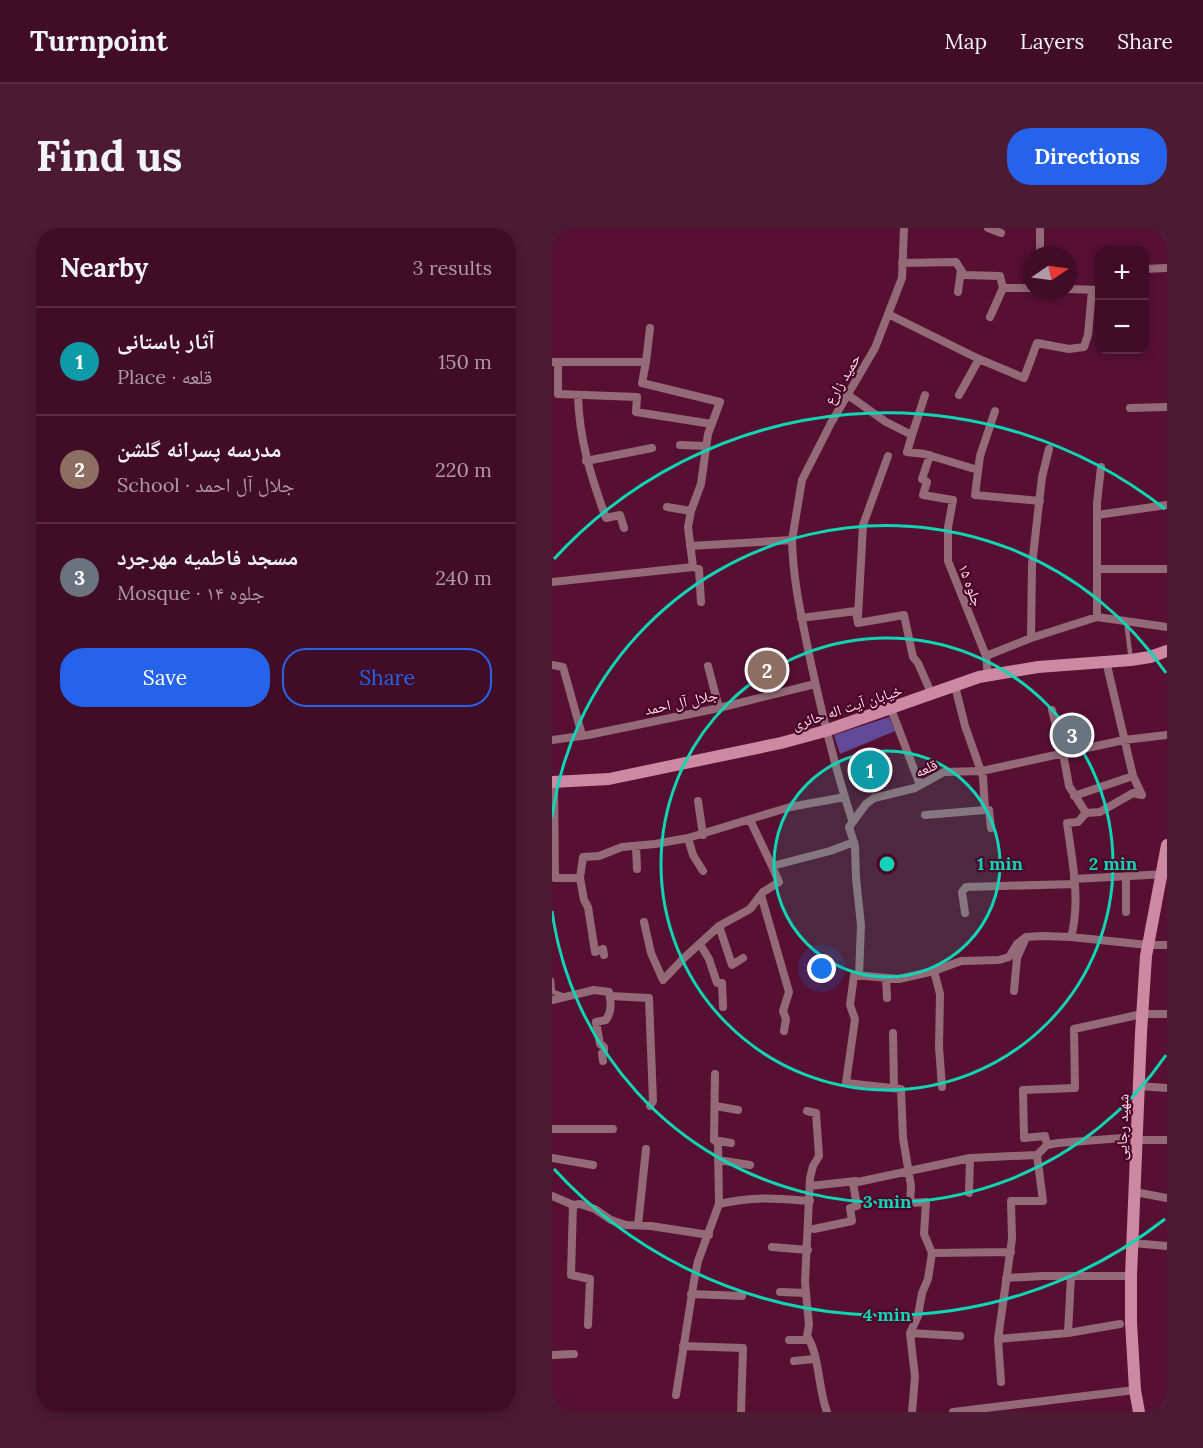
<!DOCTYPE html>
<html lang="en">
<head>
<meta charset="utf-8">
<style>
	body { margin:0; font-family:Lora,"Noto Naskh Arabic",serif; background:#4c1a32; color:#f1f3f6 }
	.controls { position:absolute; right:18px; top:18px; display:grid; overflow:hidden; border-radius:12px; box-shadow:0 3px 9px #0003 }
	.controls button { width:54px; height:54px; display:grid; place-items:center; padding:0; border:0; border-bottom:2px solid #5a2c43; background:#410c26; color:#f1f3f6; font:30px sans-serif }
	.compass { position:absolute; left:471px; top:18px; width:54px; height:54px; border-radius:50%; background:#410c26; box-shadow:0 3px 9px #0003; rotate:77deg }
	.you { position:absolute; left:270px; top:741px; width:21px; height:21px; margin:-15px; border:4px solid #fff; border-radius:50%; background:#1a73e8; box-shadow:0 0 0 9px #1a73e833 }
	.badge { display:grid; place-items:center; width:39px; height:39px; border-radius:50%; background:#2563eb; color:#fff; font-size:20px; font-weight:700 }
	.pin { position:absolute; translate:-50% -50%; border:3px solid #fff; box-shadow:0 2px 6px #0006 }
	.list { margin:0; padding:0; list-style:none }
	h2 { display:flex; justify-content:space-between; align-items:center; height:78px; margin:0; padding:0 24px; font-size:26px }
	h2 small { font-size:20px; font-weight:400; color:#ae9ba7 }
	.list li { display:grid; grid-template-columns:39px 1fr auto; gap:18px; align-items:center; box-sizing:border-box; height:108px; padding:0 24px; border-top:2px solid #5a2c43 }
	.list b { display:block; font-size:22px; white-space:nowrap }
	.list p { margin:0; font-size:20px; white-space:nowrap; color:#ae9ba7 }
	.list em { font-size:20px; font-style:normal; color:#ae9ba7 }
	.actions { display:flex; gap:12px; padding:18px 24px }
	.actions a { flex:1; padding:14px 0; border:2px solid #2563eb; border-radius:24px; text-align:center; font-size:21px; color:#2563eb }
	.actions .main { background:#2563eb; color:#fff }
	.map { position:relative; flex:none; width:615px; height:1184px; overflow:hidden; border-radius:24px }
	header { display:flex; align-items:center; gap:36px; box-sizing:border-box; height:84px; padding:0 30px; background:#410c26; border-bottom:2px solid #5a2c43 }
	header strong { font-size:28px }
	nav { display:flex; gap:33px; margin-inline-start:auto; font-size:21px }
	.intro { display:flex; align-items:center; justify-content:space-between; box-sizing:border-box; height:144px; padding:0 36px }
	h1 { margin:0; font-size:42px }
	.button { padding:15px 27px; border-radius:24px; background:#2563eb; color:#fff; font-size:21px; font-weight:700 }
	main { display:flex; gap:36px; padding:0 36px }
	aside { flex:1; background:#410c26; border-radius:24px; box-shadow:0 3px 9px #0003 }
	.map>svg:first-child { display:block }
</style>
</head>
<body>
<header>
<strong>Turnpoint</strong>
<nav><a>Map</a><a>Layers</a><a>Share</a></nav>
</header>
<div class="intro"><h1>Find us</h1><a class="button">Directions</a></div>
<main>
<aside>
<h2>Nearby<small>3 results</small></h2>
<ul class="list">
<li><span class="badge" style="background:#0f9aa8">1</span><div><b>آثار باستانی</b><p>Place · قلعه</p></div><em>150 m</em></li>
<li><span class="badge" style="background:#8d6e63">2</span><div><b>مدرسه پسرانه گلشن</b><p>School · جلال آل احمد</p></div><em>220 m</em></li>
<li><span class="badge" style="background:#6b7280">3</span><div><b>مسجد فاطمیه مهرجرد</b><p>Mosque · جلوه ۱۴</p></div><em>240 m</em></li>
</ul>
<div class="actions"><a class="main">Save</a><a>Share</a></div>
</aside>
<div class="map">
<svg width="615" height="1184" viewBox="0 0 615 1184">
	<rect width="100%" height="100%" fill="#571032"/>
	<path fill="#624997" d="M337,489L343,503L288,526L282,507Z"/>
	<g fill="none" stroke-linecap="round" stroke-linejoin="round">
		<path stroke="#946a79" stroke-width="4.5" d="M574,393L579,432
			M0,752L1,764L10,767"/>
		<path stroke="#946a79" stroke-width="8" d="M436,0L449,5
			M488,0V27
			M350,35L404,34L412,47L448,48L451,60H480
			M592,41L615,40
			M516,61L548,62
			M406,64L409,42
			M336,86L427,131L472,150L485,115L517,121L532,119L536,107L540,62
			M438,89L451,60
			M0,134H94L90,155L168,174L156,206L149,256L139,283L136,299L141,339L147,341L149,374
			M94,134L98,100
			M6,135V166L85,169L84,184L160,196
			M26,167C27,211 39,249 54,290L68,287L72,300
			M296,167L334,194L360,207L355,224L373,226L426,242
			M407,167L427,131
			M578,180L615,179
			M443,183L428,228L423,267L488,273
			M360,207L373,167
			M128,217L154,218
			M378,227L370,251L375,254L371,267L401,272L396,299V333L434,428L436,448
			M34,233L100,220
			M115,279L139,283
			M545,287L615,277
			M240,312L250,252L279,195L323,120L350,50L352,0
			M138,318L240,312C241,352 249,387 257,426C269,482 282,537 300,592
			M546,341H615
			M0,354L141,339
			M306,388L311,297L336,228
			M545,389V275L549,239
			M249,390L304,383L306,395L352,387L361,429L366,435L380,467
			M479,410L480,337L490,249L497,221
			M434,428L479,410L545,389L615,399
			M0,437L11,439L30,507
			M156,438L167,480
			M403,458L413,498L431,549L433,582H437L439,600
			M339,481L368,557
			M500,482L511,525L517,558L534,585
			M0,512L36,507L167,480L263,456
			M2,554L3,650
			M522,568L581,548
			M146,573L151,607
			M373,587L433,582
			M198,592L220,638L278,623L302,614
			M136,610L141,627L151,643
			M84,618L85,641
			M3,650H28L31,629L47,628L70,619L103,616L136,610L238,579L293,569
			M28,650L32,672L36,679L43,724L51,721L52,727
			M522,651L615,646
			M209,667L237,764L231,783L234,791L232,803
			M574,684V648
			M413,685L410,664L414,659L523,656
			M92,694L99,725L111,752L132,730L167,698L198,681L211,664L227,654L220,638
			M167,698L180,737L191,730
			M519,709C529,673 520,632 515,595L526,594L534,585L548,584L581,565L590,567L581,548L554,433
			M148,716L157,731L165,755H170L171,779
			M307,748L309,697L304,650L303,618L297,599L314,576L322,570L363,560L392,544L430,543L572,512L615,507
			M334,750L335,770
			M462,763L465,730L473,712
			M58,768L97,770L101,873L98,878
			M0,772L42,762L57,764C59,775 60,783 54,792L44,794L48,816L52,819V823L50,825L51,833
			M341,805L342,860
			M163,846L162,912L166,915L167,976
			M587,858L615,860
			M390,859L387,819L388,766L382,743L409,733L447,732L457,729L465,716L474,709L490,708L519,709L596,717H615
			M164,878L186,882
			M255,883L264,885L267,928L261,938L258,950L253,1054L257,1097L255,1108C268,1128 266,1161 275,1184
			M0,901H61
			M162,912L179,915
			M585,912H615
			M495,917L493,908L472,910L471,862L523,860L522,801L590,786H615
			M485,927L495,917L506,915L571,910
			M0,930L41,937
			M166,932L198,937
			M258,958L304,953
			M583,964L615,970
			M417,965L418,930
			M0,968L21,977L28,976L43,981L59,992L74,997L99,998L157,1007
			M21,977L19,1047L38,1051L36,1097
			M86,997L94,921
			M262,1001L300,993L298,980L305,978L301,955L418,930L485,927L491,973H459L460,1011L446,1111L449,1154
			M580,1015L615,1018
			M220,1019L256,1022
			M380,1025L459,1024
			M454,1050L490,1048H579
			M228,1064L254,1065
			M139,1066L190,1068
			M358,1105L408,1108
			M516,1105L519,1048
			M446,1111L516,1105L568,1096
			M237,1112H257
			M131,1118L191,1120L189,1184
			M0,1127L22,1126
			M242,1133L262,1131
			M124,1167L142,1053L146,1033L167,976C203,968 222,970 258,973
			M360,1184L363,1149L358,1105L366,1088L370,1065L376,1051L380,1025L372,1006L374,974L358,975L359,958L351,910L349,861L294,855L303,791L298,777L302,747L347,751L382,743
			M401,1184L583,1162"/>
		<path stroke="#cc89a1" stroke-width="12" d="M0,554L57,551L229,515L273,503L427,449L486,439L579,432L598,429L615,423
			M587,1184L583,1162L579,1094V1048L589,805L594,728L615,617"/>
	</g>
	<circle cx="335" cy="636" r="113" fill="#0fd5b4" fill-opacity=".12"/>
	<g fill="none" stroke="#0fd5b4" stroke-width="3">
		<circle cx="335" cy="636" r="113"/>
		<circle cx="335" cy="636" r="226"/>
		<path d="M614 827A338 338 0 0 1 0 683M0 589A338 338 0 0 1 614 445"/>
		<path d="M613 991A451 451 0 0 1 2 941M2 331A451 451 0 0 1 613 281"/>
	</g>
	<g text-anchor="middle" dominant-baseline="central" stroke-width="4.5" stroke-linejoin="round" paint-order="stroke">
		<g font-size="15" fill="#fde2ea" stroke="#4b0328">
			<text transform="translate(290 151) rotate(-59)">حمید زارع</text>
			<text transform="translate(419 357) rotate(69)">جلوه ۱۵</text>
			<text transform="translate(129 474) rotate(-12)">جلال آل احمد</text>
			<text transform="translate(295 479) rotate(-18)">خیابان آیت اله حائری</text>
			<text transform="translate(374 540) rotate(-25)">قلعه</text>
			<text transform="translate(570 899) rotate(-88)">شهید رجایی</text>
		</g>
	</g>
	<circle cx="335" cy="636" r="9" fill="#0fd5b4" stroke="#4b0328" stroke-width="3"/>
	<g font-size="18" text-anchor="middle" font-weight="bold" fill="#0fd5b4" stroke="#4b0328" stroke-width="4.5" stroke-linejoin="round" paint-order="stroke">
		<text x="448" y="642">1 min</text>
		<text x="561" y="642">2 min</text>
		<text x="335" y="980">3 min</text>
		<text x="335" y="1093">4 min</text>
	</g>
</svg>
<div class="controls">
<button>+</button>
<button>−</button>
</div>
<svg class="compass" viewBox="-18 -18 36 36"><path d="M0-13l5 13h-10z" fill="#e53935"/><path d="M0 13l5-13h-10z" fill="#ae9ba7"/></svg>
<div class="you"></div>
<div class="pin badge" style="left:318px;top:542px;background:#0f9aa8">1</div>
<div class="pin badge" style="left:215px;top:442px;background:#8d6e63">2</div>
<div class="pin badge" style="left:520px;top:507px;background:#6b7280">3</div>
</div>
</main>
</body>
</html>
